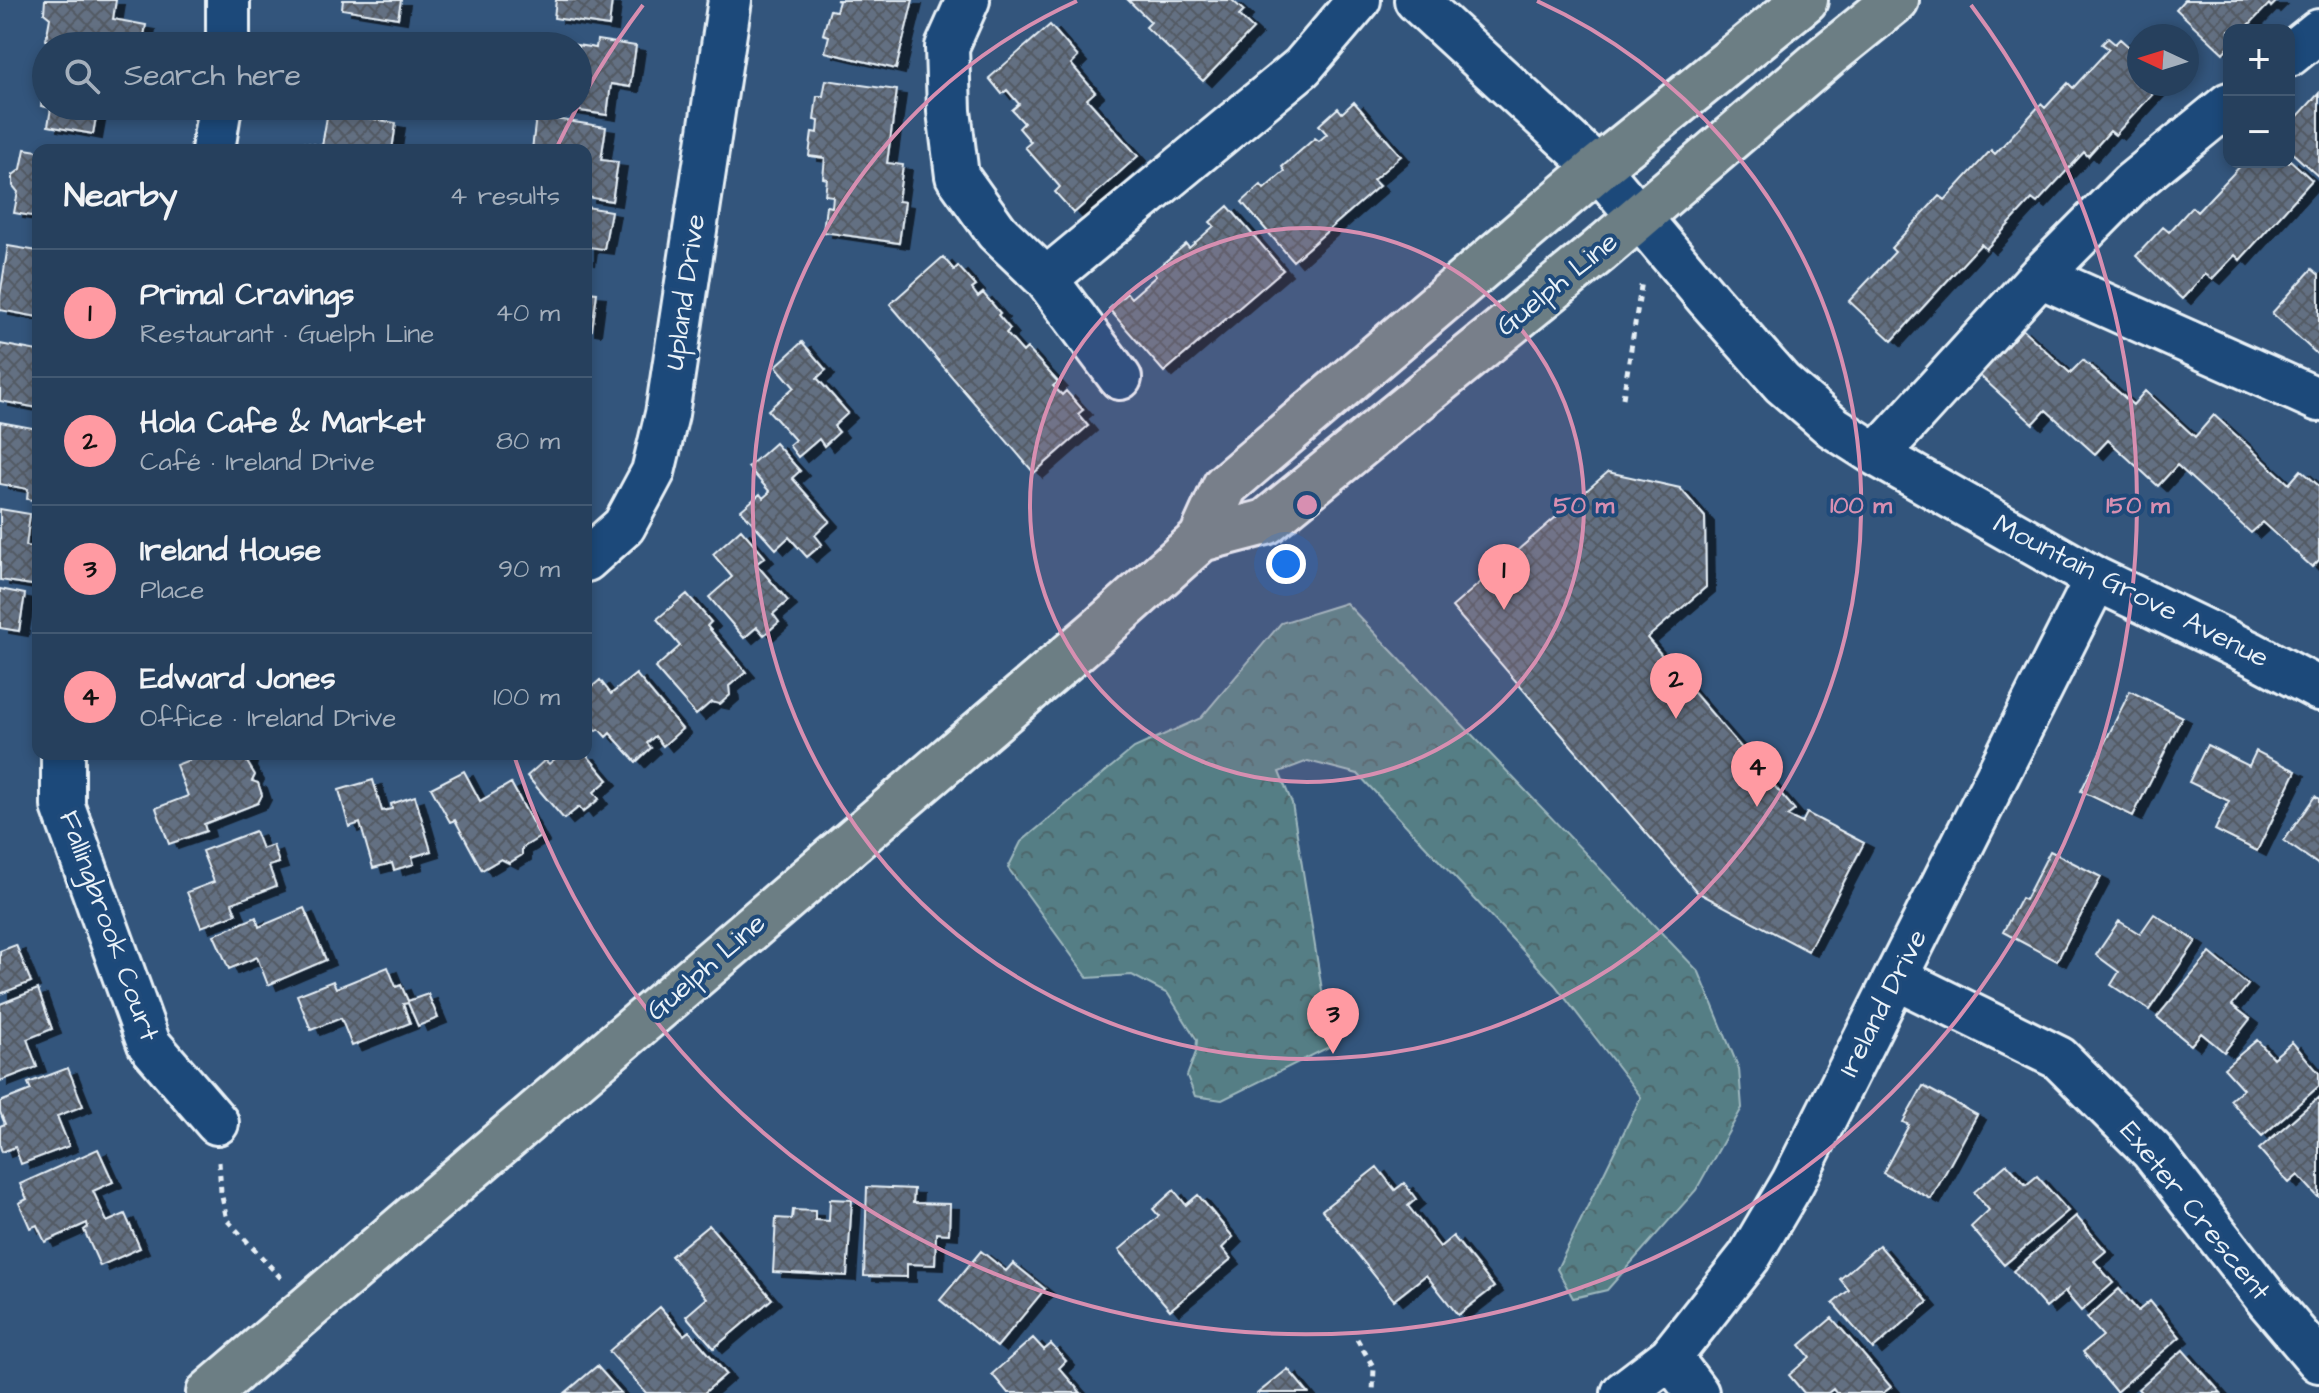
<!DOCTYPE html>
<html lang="en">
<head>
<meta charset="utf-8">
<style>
	body { margin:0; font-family:"Architects Daughter",sans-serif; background:#324b66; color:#f1f3f6 }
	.controls { position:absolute; right:24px; top:24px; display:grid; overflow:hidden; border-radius:16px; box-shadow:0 4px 12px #0003 }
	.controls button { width:72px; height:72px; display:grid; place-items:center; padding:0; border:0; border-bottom:2px solid #425972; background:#26405d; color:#f1f3f6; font:40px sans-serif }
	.compass { position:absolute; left:2127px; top:24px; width:72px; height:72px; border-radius:50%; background:#26405d; box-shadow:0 4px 12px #0003; rotate:274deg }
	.you { position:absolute; left:1286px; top:564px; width:28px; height:28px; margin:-20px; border:6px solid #fff; border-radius:50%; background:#1a73e8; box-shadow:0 0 0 12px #1a73e833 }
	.badge { display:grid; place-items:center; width:52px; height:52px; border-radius:50%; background:#ff9aa2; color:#111; font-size:26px; font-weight:700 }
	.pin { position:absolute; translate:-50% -66px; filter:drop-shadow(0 2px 4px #0008) }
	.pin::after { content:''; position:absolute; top:42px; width:28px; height:24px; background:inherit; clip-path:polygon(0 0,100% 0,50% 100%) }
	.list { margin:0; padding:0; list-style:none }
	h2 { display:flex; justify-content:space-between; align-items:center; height:104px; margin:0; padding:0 32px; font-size:34px }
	h2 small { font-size:26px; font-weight:400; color:#a4afbc }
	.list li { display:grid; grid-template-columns:52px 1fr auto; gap:24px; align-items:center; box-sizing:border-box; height:128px; padding:0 32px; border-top:2px solid #425972 }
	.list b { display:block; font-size:30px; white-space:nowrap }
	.list p { margin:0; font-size:26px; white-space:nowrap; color:#a4afbc }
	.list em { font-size:26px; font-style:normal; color:#a4afbc }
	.icon { flex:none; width:44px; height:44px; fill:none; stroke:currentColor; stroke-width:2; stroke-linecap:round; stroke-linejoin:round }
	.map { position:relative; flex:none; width:2319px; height:1393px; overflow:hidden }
	.search { position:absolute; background:#26405d; box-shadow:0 4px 12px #0003; left:32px; top:32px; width:560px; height:88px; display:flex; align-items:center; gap:20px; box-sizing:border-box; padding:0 28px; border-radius:44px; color:#a4afbc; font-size:30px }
	.panel { position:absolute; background:#26405d; box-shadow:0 4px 12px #0003; left:32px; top:144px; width:560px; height:616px; border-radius:16px }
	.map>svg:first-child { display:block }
</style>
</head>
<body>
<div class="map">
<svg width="2319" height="1393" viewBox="0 0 2319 1393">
	<defs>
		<pattern id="forest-crowns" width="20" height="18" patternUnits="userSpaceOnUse" patternTransform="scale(2)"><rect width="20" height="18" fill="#557e85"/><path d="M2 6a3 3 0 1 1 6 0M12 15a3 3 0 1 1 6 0" fill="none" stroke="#4e666a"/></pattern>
		<pattern id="building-cross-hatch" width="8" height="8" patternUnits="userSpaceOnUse" patternTransform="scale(2)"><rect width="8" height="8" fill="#636f82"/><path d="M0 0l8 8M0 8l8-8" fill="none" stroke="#535a63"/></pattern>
		<filter id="shadow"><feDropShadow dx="9" dy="5" stdDeviation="0" flood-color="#0009"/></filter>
	</defs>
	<rect width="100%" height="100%" fill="#33557c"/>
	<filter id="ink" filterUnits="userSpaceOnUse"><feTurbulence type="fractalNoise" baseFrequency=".0125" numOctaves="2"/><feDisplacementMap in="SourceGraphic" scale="16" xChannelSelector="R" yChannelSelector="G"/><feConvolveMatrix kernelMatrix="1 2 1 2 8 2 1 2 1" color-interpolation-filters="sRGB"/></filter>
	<g filter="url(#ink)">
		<path fill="url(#forest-crowns)" stroke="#9eb8be" stroke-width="2" d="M1346,603L1699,972L1739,1069L1742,1108L1696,1190L1607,1290L1573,1298L1557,1269L1641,1097L1555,985L1358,774L1308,761L1279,772L1292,803L1331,1046L1222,1100L1195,1096L1187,1076L1196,1052L1197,1040L1168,994L1132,975L1088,978L1008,868L1021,842L1134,748L1201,718L1281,623Z"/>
		<path fill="url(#building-cross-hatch)" stroke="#e8f1f8" stroke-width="2" filter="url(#shadow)" d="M45,0H116L113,19L146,25L142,46H80L46,40L50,18L44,13Z
			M343,0H401L398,18L342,9Z
			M556,0H612L609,26L554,18Z
			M836,0H913L896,69L825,52L829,36L823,34L830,10L836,11L839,1Z
			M1128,0H1232L1244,11L1239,16L1253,29L1203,81L1146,27L1151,22Z
			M2184,0H2278L2271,7L2269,4L2244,30H2229V46L2223,53L2176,9Z
			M1050,25L1078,57L1071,64L1095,92L1087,99L1138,156L1074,213L1055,192L1060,187L1025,147L1031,142L1019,128L1024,123L1012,110L1019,104L1007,90L1002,94L989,78Z
			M356,36L412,45V46H347L348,37Z
			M2108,38L2115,44L2120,39L2139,56V84H2162L2115,135L2110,131L2088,156L2084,152L2037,203L2032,199L1986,249L1981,244L1892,341L1849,301L1895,252L1891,248L1939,196L1945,200L1991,150L1995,154L2041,104L2045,108L2068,83L2073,88L2109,49L2102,44Z
			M597,40L636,46L630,87L611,84L607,115L548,106H578V46H550L551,41L596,48Z
			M826,80L897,90L887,163L903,165L898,201L905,202L899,243L823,232L826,206L832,207L833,196L825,195L827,179L823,178L825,158L809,156L812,132L818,133L819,121L814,120L817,96H823Z
			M44,87H46V106H98L93,134L48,126L51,108L41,106Z
			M2319,93V177L2289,150V126Z
			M1354,102L1401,156L1373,180L1379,186L1293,261L1242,202L1261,185L1264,189L1285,171L1282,167L1315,138L1319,141L1327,134L1319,125L1338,108L1342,113Z
			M328,111L396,123L392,150H304L305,143L322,146Z
			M536,116L606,127L601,160L618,162L612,201L586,197V150H532Z
			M25,149L38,151V217L14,213L18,192L13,186V175L21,169Z
			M2289,159L2312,180L2240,260L2235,255L2212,279L2205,274L2182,299L2136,256L2163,227L2169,232L2192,207L2197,212L2244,162H2289Z
			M1228,206L1283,270L1164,372L1109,309L1127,293L1131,298L1156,276L1153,272L1186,244L1189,248L1214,226L1210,222Z
			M586,207L611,211L604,249L588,247L586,261Z
			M8,246L38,251V317L0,310V296Z
			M943,257L954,270L958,266L976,286L972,289L978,297L983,293L1000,313L998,315L1010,329L1006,333L1023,352L1027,348L1058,382L1053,386L1062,395L1066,391L1083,410L1078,414L1088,426L1034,473L890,304Z
			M2312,269L2319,275V356L2272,313Z
			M586,292L597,293L592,330L586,329Z
			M2020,327L2070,373L2083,360L2133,405L2145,391L2195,437L2214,415L2289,484L2301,470L2319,486V560L2312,567L2263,522L2251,533L2177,465L2158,486L2108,440L2095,454L2046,410L2033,424L1977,373Z
			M802,342L826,370L817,378L848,413L834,426L839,432L824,446L819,439L798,457L789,445L795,440L768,410L794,387L776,366Z
			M0,344L38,351V408L0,401Z
			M0,422L38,429V501L27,499L28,489L0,484Z
			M775,443L800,471L792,478L830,521L815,535L822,544L807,557L789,537L776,549L741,510L760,494L763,498L770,492L748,467Z
			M1608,472L1680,488L1705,517L1706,587L1647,638L1795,810L1787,816L1802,823L1807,813L1864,843L1808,951L1697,892L1452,607Z
			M0,509L30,514L26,546L38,548V586L0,580Z
			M741,529L765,557L756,564L788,601L773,614L779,622L764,635L757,627L744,638L709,597L732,577L713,554Z
			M0,589L25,594L19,631L0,628Z
			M687,594L711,622L707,626L746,672L729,686L730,695L720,704L711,702L696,715L655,668L680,646L657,619Z
			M636,674L682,729L663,746L655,736L647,743L651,748L636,762L610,733L606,737L599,729L596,731L586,719V692L600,680L611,694Z
			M2130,691L2182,717L2133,816L2081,791Z
			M2207,745L2249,766L2256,751L2296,771L2257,851L2215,830L2229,801L2189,782Z
			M205,754H249L247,762L255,775L252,781L258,783L262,795L258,803L204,824L206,831L169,844L156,808L188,796L176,765Z
			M552,754H586L608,780L594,792L599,799L583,812L579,807L564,819L527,776L545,760L549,764L556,758Z
			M464,771L480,801L511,783L540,837L522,848V855L509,863L501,859L482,870L455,820L450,822L431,788Z
			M373,780L382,811L392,809L391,804L415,796L431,851L412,857L414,864L394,870L392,863L373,868L360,823L349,827L339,790Z
			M2315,796L2319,799V865L2284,841Z
			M255,831L262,849L273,845L279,863L269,866L276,886L232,903L236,914L201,927L187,892L214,882L202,851Z
			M2050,851L2101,877L2057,961L2003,932L2021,898L2025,900Z
			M304,908L326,960L268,985L257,957L229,969L214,935L256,917L259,927Z
			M2154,914L2196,941L2149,1010L2111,985L2119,972L2096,955L2119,921L2140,934Z
			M16,945L31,982L0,994V951Z
			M2210,953L2248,985L2232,1005L2250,1019L2224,1052L2201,1033L2191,1045L2157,1017Z
			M388,967L396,987L401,985L408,1001L428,994L438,1018L418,1026L408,1003L403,1004L410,1023L352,1046L341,1018L311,1030L297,995L333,981L336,988Z
			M38,989L52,1029L27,1039L37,1067L0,1081V1004Z
			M2257,1040L2273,1058L2292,1042L2319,1073V1086L2262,1136L2230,1100L2243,1089L2224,1068Z
			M68,1068L83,1106L57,1116L69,1146L21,1164L15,1147L2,1152L0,1146V1126L5,1124L0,1112V1102L31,1090L28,1083Z
			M1923,1086L1977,1115L1931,1199L1883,1173L1909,1125L1903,1122Z
			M2319,1097V1197H2318L2298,1175L2289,1183L2259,1149Z
			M98,1149L113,1182L93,1191L107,1222L125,1214L140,1248L100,1266L84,1230L88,1227L87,1223L45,1242L37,1225L30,1228L19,1203L27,1199L20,1184Z
			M2007,1164L2026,1185L2037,1176L2068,1211L2004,1265L1971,1227L1989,1210L1974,1192Z
			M1377,1167L1395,1190L1404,1183L1416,1199L1408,1206L1440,1247L1453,1236L1494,1287L1458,1315L1426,1275L1394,1300L1322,1210Z
			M867,1187L914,1189L913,1203L950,1204L949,1234L936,1233L935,1265L907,1264V1277L864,1276Z
			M1174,1190L1186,1205L1198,1195L1233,1237L1222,1248L1231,1259L1170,1310L1119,1250L1159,1216L1153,1209Z
			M830,1199L852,1200L847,1276L773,1272L776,1218L792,1219L793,1210L815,1211V1220L829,1221Z
			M2076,1216L2106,1251L2094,1261L2113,1283L2081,1311L2066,1293L2067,1290L2046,1308L2013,1271Z
			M709,1225L772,1299L714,1348L686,1316L707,1298L671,1256Z
			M1879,1245L1928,1302L1873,1349L1833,1303L1849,1290L1840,1279Z
			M981,1251L1006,1271L1013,1263L1045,1289L997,1347L940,1300Z
			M2119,1289L2138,1311L2150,1301L2180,1337L2116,1392L2083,1352L2103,1336L2087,1318Z
			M660,1307L684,1335L689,1331L726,1374L704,1393H646L609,1351Z
			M1832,1318L1891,1387L1883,1393H1836L1833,1389L1828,1393H1804L1789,1375L1810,1357L1800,1345Z
			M1033,1338L1044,1350L1051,1344L1066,1361L1059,1368L1081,1393H1008L992,1374Z
			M2183,1350L2221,1393H2142L2138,1389Z
			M597,1366L621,1393H565Z
			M1288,1369L1308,1393H1258Z"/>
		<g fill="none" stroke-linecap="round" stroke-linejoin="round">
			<g stroke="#e8f1f8" stroke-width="48">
				<path id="minor" d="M228,0V46
					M968,0L947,47L949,111L957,176L997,232L1046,279L1120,378
					M1416,0L1598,168L1709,300L1782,383L1833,427L1877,455L2096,579L2253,654L2319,689
					M2289,55L2319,31
					M213,150L220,106
					M2040,276L2319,400
					M1046,279L1302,67L1359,0
					M1877,455L2040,276L2131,184L2229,104
					M586,560L624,526L653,472L667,414L730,0
					M63,754V806L149,1044L217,1123
					M1896,978L2059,1058L2152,1151L2269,1302L2319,1361
					M1670,1357L1697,1393
					M1623,1393L1670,1357L1749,1257L1793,1182L2096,579"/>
			</g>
			<g stroke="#e8f1f8" stroke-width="50">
				<path id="major" d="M1201,539L1266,522L1599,251L1828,55L1896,0
					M209,1393L1098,631L1201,539L1225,486L1598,168L1805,0"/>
			</g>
			<path stroke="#e8f1f8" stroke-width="5" stroke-dasharray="6 6" stroke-linecap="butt" d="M1623,398L1642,281
				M219,1162L221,1192L227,1220L281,1278
				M1357,1339L1374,1368L1373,1393"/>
			<use href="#minor" stroke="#1f4a7a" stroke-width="42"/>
			<use href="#major" stroke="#6c7e84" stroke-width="44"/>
		</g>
	</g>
	<circle cx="1307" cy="505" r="277" fill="#d78fb1" fill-opacity=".12"/>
	<g fill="none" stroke="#d78fb1" stroke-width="4">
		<circle cx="1307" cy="505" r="277"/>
		<path d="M1537 1A554 554 0 1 1 1077 1"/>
		<path d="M557 147A831 831 0 0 1 643 5M1971 5A831 831 0 1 1 514 755"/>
	</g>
	<g text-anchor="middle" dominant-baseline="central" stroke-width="8" stroke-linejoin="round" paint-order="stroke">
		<g font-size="28" fill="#e8f1f8" stroke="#1f4a7a">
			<text transform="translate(1557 284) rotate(-39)">Guelph Line</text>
			<text transform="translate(685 292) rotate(-82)">Upland Drive</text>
			<text transform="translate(2131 591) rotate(27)">Mountain Grove Avenue</text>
			<text transform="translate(109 926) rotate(70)">Fallingbrook Court</text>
			<text transform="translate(706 967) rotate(-41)">Guelph Line</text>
			<text transform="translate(1883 1003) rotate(-63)">Ireland Drive</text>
			<text transform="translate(2195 1211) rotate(51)">Exeter Crescent</text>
		</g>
	</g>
	<circle cx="1307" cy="505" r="12" fill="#d78fb1" stroke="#1f4a7a" stroke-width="4"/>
	<g font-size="24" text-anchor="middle" font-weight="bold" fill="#d78fb1" stroke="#1f4a7a" stroke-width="8" stroke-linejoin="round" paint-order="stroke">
		<text x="1584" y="513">50 m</text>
		<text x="1861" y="513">100 m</text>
		<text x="2138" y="513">150 m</text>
	</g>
</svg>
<div class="controls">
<button>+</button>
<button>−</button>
</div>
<svg class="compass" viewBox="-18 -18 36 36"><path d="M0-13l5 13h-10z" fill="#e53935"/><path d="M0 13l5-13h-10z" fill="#a4afbc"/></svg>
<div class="you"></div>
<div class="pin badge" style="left:1504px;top:610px">1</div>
<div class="pin badge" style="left:1676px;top:719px">2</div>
<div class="pin badge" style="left:1333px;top:1054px">3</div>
<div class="pin badge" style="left:1757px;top:807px">4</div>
<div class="search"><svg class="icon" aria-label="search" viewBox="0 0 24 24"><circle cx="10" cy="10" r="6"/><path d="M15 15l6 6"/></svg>Search here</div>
<section class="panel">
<h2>Nearby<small>4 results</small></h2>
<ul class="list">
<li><span class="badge">1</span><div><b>Primal Cravings</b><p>Restaurant · Guelph Line</p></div><em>40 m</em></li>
<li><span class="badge">2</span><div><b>Hola Cafe &amp; Market</b><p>Café · Ireland Drive</p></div><em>80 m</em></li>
<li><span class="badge">3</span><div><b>Ireland House</b><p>Place</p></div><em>90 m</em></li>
<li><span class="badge">4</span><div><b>Edward Jones</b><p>Office · Ireland Drive</p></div><em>100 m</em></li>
</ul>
</section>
</div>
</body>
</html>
